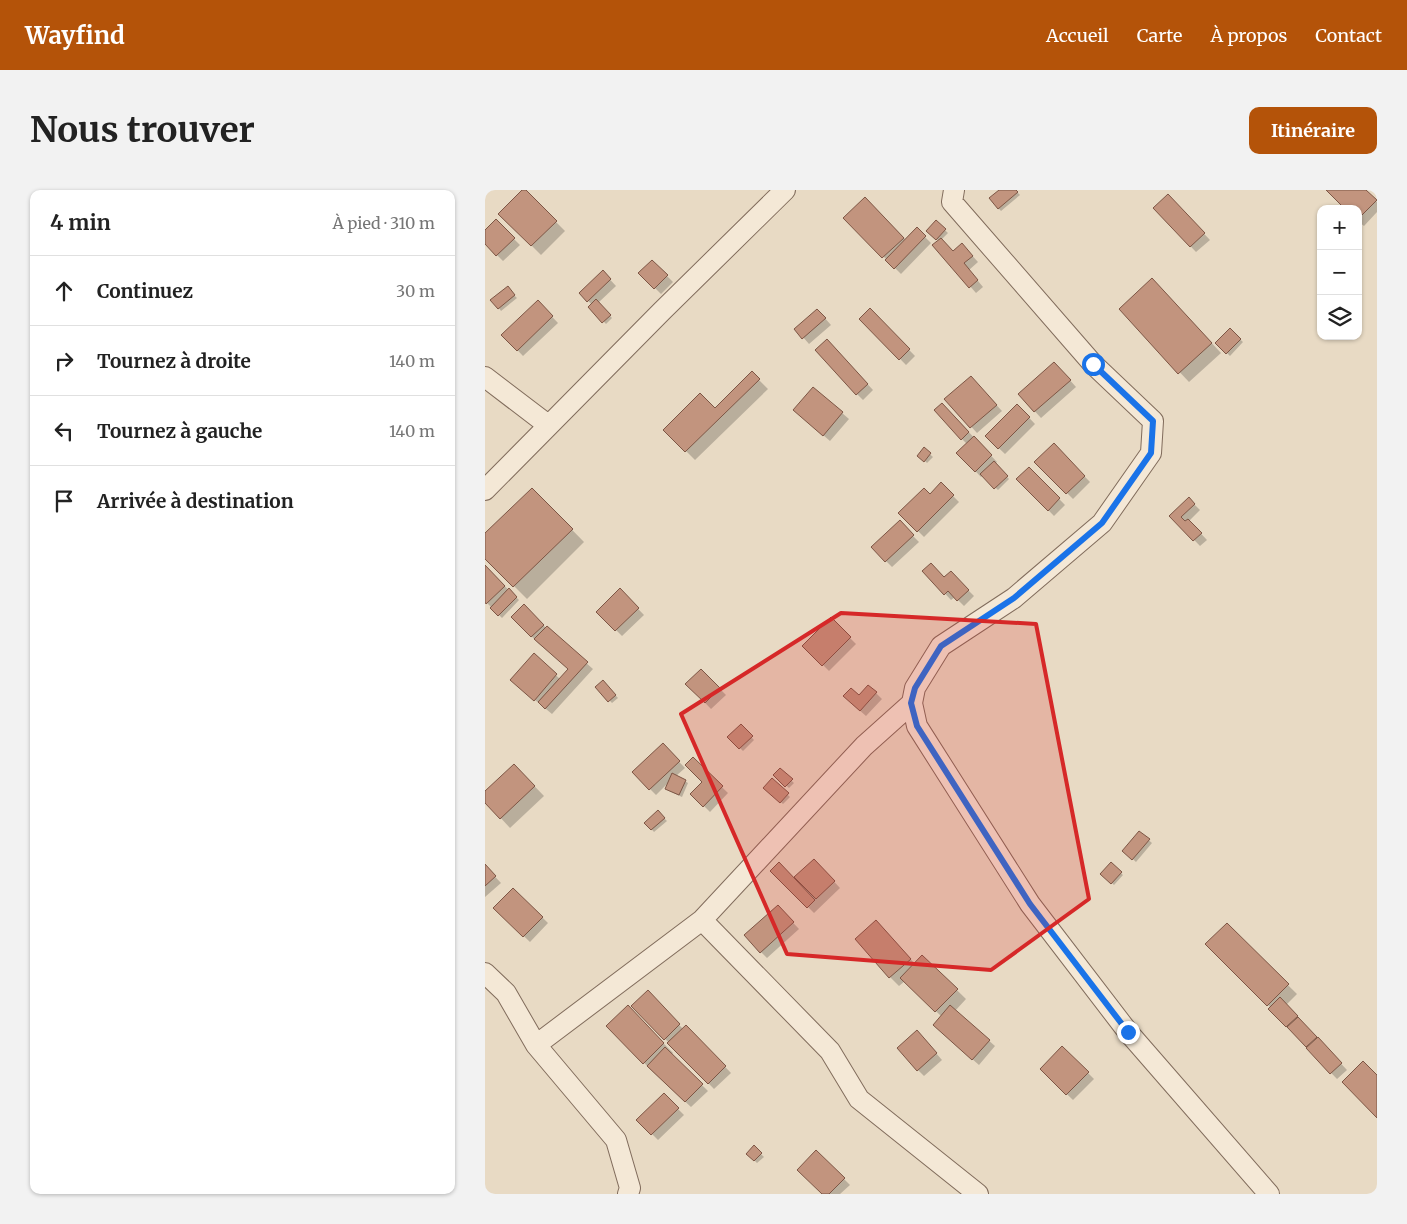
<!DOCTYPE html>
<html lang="fr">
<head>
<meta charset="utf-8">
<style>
	body { margin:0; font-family:Merriweather,serif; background:#f2f2f2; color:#222 }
	.controls { position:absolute; right:15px; top:15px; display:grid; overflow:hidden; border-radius:10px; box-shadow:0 1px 4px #0004 }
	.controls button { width:45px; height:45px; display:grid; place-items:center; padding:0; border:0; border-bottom:1px solid #e0e0e0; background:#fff; color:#222; font:25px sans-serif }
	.stop { position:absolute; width:15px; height:15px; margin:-11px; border:4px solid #1a73e8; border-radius:50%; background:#fff }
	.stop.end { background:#1a73e8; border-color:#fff; box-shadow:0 1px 5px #0008 }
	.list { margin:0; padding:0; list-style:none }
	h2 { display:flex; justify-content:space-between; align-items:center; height:65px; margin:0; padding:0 20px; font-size:21px }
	h2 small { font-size:16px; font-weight:400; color:#767676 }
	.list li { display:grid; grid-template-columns:32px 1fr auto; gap:15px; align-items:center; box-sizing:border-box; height:70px; padding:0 20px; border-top:1px solid #e0e0e0 }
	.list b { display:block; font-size:19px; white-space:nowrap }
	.list em { font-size:16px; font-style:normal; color:#767676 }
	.icon { flex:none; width:28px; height:28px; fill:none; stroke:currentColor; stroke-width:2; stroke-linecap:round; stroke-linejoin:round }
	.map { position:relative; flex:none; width:892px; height:1004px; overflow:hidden; border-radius:10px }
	header { display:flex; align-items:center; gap:30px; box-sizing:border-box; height:70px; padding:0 25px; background:#b45309; color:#fff }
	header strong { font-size:24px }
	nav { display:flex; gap:28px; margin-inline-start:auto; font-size:18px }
	.intro { display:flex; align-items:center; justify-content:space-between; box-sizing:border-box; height:120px; padding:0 30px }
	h1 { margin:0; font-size:35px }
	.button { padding:12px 22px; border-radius:10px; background:#b45309; color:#fff; font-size:18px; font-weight:700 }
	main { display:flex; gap:30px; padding:0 30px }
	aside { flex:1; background:#fff; border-radius:10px; box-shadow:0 1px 4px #0004 }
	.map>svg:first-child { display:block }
</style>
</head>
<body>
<header>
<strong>Wayfind</strong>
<nav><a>Accueil</a><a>Carte</a><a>À propos</a><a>Contact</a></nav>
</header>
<div class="intro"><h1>Nous trouver</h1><a class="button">Itinéraire</a></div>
<main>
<aside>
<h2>4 min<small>À pied · 310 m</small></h2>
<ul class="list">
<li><svg class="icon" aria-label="ahead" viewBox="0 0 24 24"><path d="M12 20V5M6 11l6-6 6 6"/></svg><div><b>Continuez</b></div><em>30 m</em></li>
<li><svg class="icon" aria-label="right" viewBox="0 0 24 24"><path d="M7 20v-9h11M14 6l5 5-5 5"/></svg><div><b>Tournez à droite</b></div><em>140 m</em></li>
<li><svg class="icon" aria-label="left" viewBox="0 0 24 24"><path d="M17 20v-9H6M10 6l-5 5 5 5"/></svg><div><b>Tournez à gauche</b></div><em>140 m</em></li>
<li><svg class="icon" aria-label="arrive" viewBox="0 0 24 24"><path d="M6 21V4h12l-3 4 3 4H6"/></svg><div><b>Arrivée à destination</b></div></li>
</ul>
</aside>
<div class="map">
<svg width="892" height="1004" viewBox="0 0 892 1004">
	<rect width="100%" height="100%" fill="#e8dac4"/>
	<path fill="#0003" d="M39,0L80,41L56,65L15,24Z
		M516,0H530L535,5L516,21L505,9Z
		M842,0H880L892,12V22L879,36L873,31V19Z
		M689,12L725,50L711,62L670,19Z
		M390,18L421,50L432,39L446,53L416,84L360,28Z
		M11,31L35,55L18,71L0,53V41Z
		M451,32L463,43L456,50L468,62L483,61L493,72L484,80L498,97L491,103L449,55L454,51L443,41Z
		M167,71L188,92L176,104L155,83Z
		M118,82L131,96L113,113L127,128L121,134L105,117L107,115L96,103Z
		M22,98L32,108L16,121L14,118Z
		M676,99L736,163L704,192L635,119Z
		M53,112L73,133L38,166L18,145Z
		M385,120L430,166L421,175L376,129Z
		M338,126L346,135L324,154L311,139Z
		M745,140L758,152L745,166L732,153Z
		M348,157L388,200L378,210L372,204Z
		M575,179L591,197L556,228L534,204Z
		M267,183L283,199L210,270L180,240L230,220Z
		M491,193L517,221L492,243L461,209Z
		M328,198L364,229L345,251L316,226Z
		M532,215L550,234L520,264L501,246Z
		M463,220L512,272L510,274L524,289L513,300L498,285L496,287L473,263L482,254L477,249Z
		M569,255L605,292L588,309L551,272Z
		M439,259L448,267L442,273L434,265Z
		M544,278L580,315L569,326L533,289Z
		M456,294L474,312L439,347L415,323L445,306Z
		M47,299L99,352L42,409L0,367V345Z
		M704,309L715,320L704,331L722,350L715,356L686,326Z
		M414,332L434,352L407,377L387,357Z
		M0,377L34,410L17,428L0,411Z
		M439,381L459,389L466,383L489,406L479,416L470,407L466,410Z
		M135,400L159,425L137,446L113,422Z
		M39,416L61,438L108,479L67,524L33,496L49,465L75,489L84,479L53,453L28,427Z
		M346,429L371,454L344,481L319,456Z
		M216,480L241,505L226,519L202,494Z
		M118,492L133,508L127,513L112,497Z
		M391,503L397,509L381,526L365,512Z
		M256,536L269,550L258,561L244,547Z
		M178,555L200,578L191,586L203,593L197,607L184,601V592L171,605L148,582Z
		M208,569L243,603L225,622L207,604L219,592Z
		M29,575L59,606L25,638L0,611V602Z
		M295,580L309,593L304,598L290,585Z
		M287,590L305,607L298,614L280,598Z
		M173,622L182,631L169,642L161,633Z
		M654,642L667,653L651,672L639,661Z
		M329,670L355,698L329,723L287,681L309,689Z
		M626,674L638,685L629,695L617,684Z
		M0,676L16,693L0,707Z
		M28,699L63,733L45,752L10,718Z
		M299,723L314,739L282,768L276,762Z
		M391,731L430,774L437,766L481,809L470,821L510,856L494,875L455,841L457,827L420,791L414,796L405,787Z
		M742,735L812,804L801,815L862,880L852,889L785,819L786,818L722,754Z
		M163,802L198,839L201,836L246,883L229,899L148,816Z
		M143,817L188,863L186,865L223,901L206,917L168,882L123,836Z
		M438,848L457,870L439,886L433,880Z
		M578,858L609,889L588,910L556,879Z
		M179,905L199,925L173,950L153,930Z
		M269,957L279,967L272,973L263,964Z
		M332,962L365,995L355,1004H338Z"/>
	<path fill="#c2947e" stroke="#7d5645" d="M37,0H41L72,31L46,56L13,24Z
		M514,0H531L533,2L513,19L504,8Z
		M841,0H881L892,10L873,29V19H860Z
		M683,4L720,43L705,57L668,18Z
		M380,7L419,48L397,68L358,28Z
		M11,29L30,48L11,66L0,54V40Z
		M451,30L461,39L451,50L441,41Z
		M432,37L441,46L409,79L400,70Z
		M456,48L468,61L477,53L488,66L479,73L493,90L484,98L447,55Z
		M167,70L183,85L169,99L153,83Z
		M118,80L126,89L102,112L94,103Z
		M667,88L727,153L693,184L634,119Z
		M23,96L30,105L13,119L5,110Z
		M111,109L126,125L117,133L103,117Z
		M53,110L68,126L32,161L16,145Z
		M385,118L425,159L414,170L374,129Z
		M332,119L341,128L317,149L309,139Z
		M745,138L756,149L741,164L730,153Z
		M342,149L383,194L371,205L330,160Z
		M569,172L586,190L549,222L533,204Z
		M267,181L275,189L200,262L178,240L215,203L230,218Z
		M486,186L512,215L485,238L459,209Z
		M328,197L358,222L338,246L308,220Z
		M457,213L484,242L476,250L449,220Z
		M532,214L545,227L513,259L500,246Z
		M489,246L507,265L490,282L471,263Z
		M569,253L600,286L581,304L549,272Z
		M439,257L446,263L439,272L432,266Z
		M509,271L523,286L509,299L495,284Z
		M544,277L575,308L563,321L531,289Z
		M456,292L469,305L432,342L413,323L439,298L445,304Z
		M47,298L88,339L28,397L0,369V343Z
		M704,307L710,314L696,327L700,331L703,329L717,343L708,351L684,326Z
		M415,330L429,345L400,372L386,357Z
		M446,373L459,387L466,381L484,400L472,411L463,401L459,405L437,381Z
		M0,375L20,396L1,414L0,412Z
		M24,398L32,407L13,426L5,418Z
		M135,398L154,418L130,441L111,422Z
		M39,414L59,435L46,447L26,427Z
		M346,427L366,447L337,476L317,456Z
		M62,436L103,472L60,519L53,512L83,479L49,449Z
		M49,463L72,484L49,511L25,490Z
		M216,479L235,498L220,513L200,494Z
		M118,490L131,505L123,512L110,497Z
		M383,495L392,502L375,521L358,506L366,498L374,505Z
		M256,534L268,546L254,559L242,547Z
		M178,553L195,571L164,600L147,582Z
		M208,567L238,596L218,617L205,604L217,592L200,575Z
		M29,574L50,596L15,629L0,613V601Z
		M295,578L308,589L300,597L288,585Z
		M187,583L201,590L194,605L180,599Z
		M287,588L304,603L295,613L278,598Z
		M173,620L180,628L166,640L159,633Z
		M654,641L665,649L647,670L637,661Z
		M329,669L350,691L331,709L309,687Z
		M294,672L330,710L322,718L285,681Z
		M626,672L637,682L626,694L615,684Z
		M0,674L11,686L0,696Z
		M28,698L58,727L38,747L8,718Z
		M293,715L309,732L275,763L259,745Z
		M391,730L426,769L404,788L370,749Z
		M742,733L804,794L782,816L720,754Z
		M437,765L473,799L450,822L415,788Z
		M163,800L195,834L179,850L146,816Z
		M795,807L813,826L801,837L783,819Z
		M143,815L179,853L158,874L121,836Z
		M465,815L505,850L487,870L448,835Z
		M813,827L832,847L821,857L802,837Z
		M201,835L241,876L223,894L182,853Z
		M432,840L452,863L432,881L412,858Z
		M833,847L857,873L845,884L821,858Z
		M577,856L604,882L581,905L555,879Z
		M180,857L218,894L200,912L162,876Z
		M878,871L892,885V928L857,892Z
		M179,903L194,918L166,945L151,930Z
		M269,955L277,963L269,971L261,964Z
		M331,960L360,988L344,1004H337L312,980Z"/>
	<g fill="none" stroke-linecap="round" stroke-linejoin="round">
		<g stroke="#816c5c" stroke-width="22">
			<path id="minor" d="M469,0L467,12L608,174L668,231L666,263L617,333L529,408L456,456L430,498L427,513L432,536L545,714L643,842L784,1004
				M0,187L63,235
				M0,300L177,121L300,0
				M217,730L345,861L374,909L493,1004
				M0,783L21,803L51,855L131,950L145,998L143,1004
				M51,855L217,730L379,556L427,513"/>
		</g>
		<use href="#minor" stroke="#f4e8d6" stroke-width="20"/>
	</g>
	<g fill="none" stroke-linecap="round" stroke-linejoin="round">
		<path stroke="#1a73e8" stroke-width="6" d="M608,174L668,231L666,263L617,333L529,408L456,456L430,498L426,513L432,536L545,714L643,842"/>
	</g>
	<path fill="#d62828" fill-opacity="0.2" stroke="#d62828" stroke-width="4" stroke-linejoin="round" d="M356,423L551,434L604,709L506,780L302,764L196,524Z"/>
</svg>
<div class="controls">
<button>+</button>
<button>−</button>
<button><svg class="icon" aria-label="layers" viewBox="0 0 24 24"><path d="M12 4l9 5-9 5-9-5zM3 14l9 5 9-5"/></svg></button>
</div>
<div class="stop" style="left:608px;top:174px"></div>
<div class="stop end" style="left:643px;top:842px"></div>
</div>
</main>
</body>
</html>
